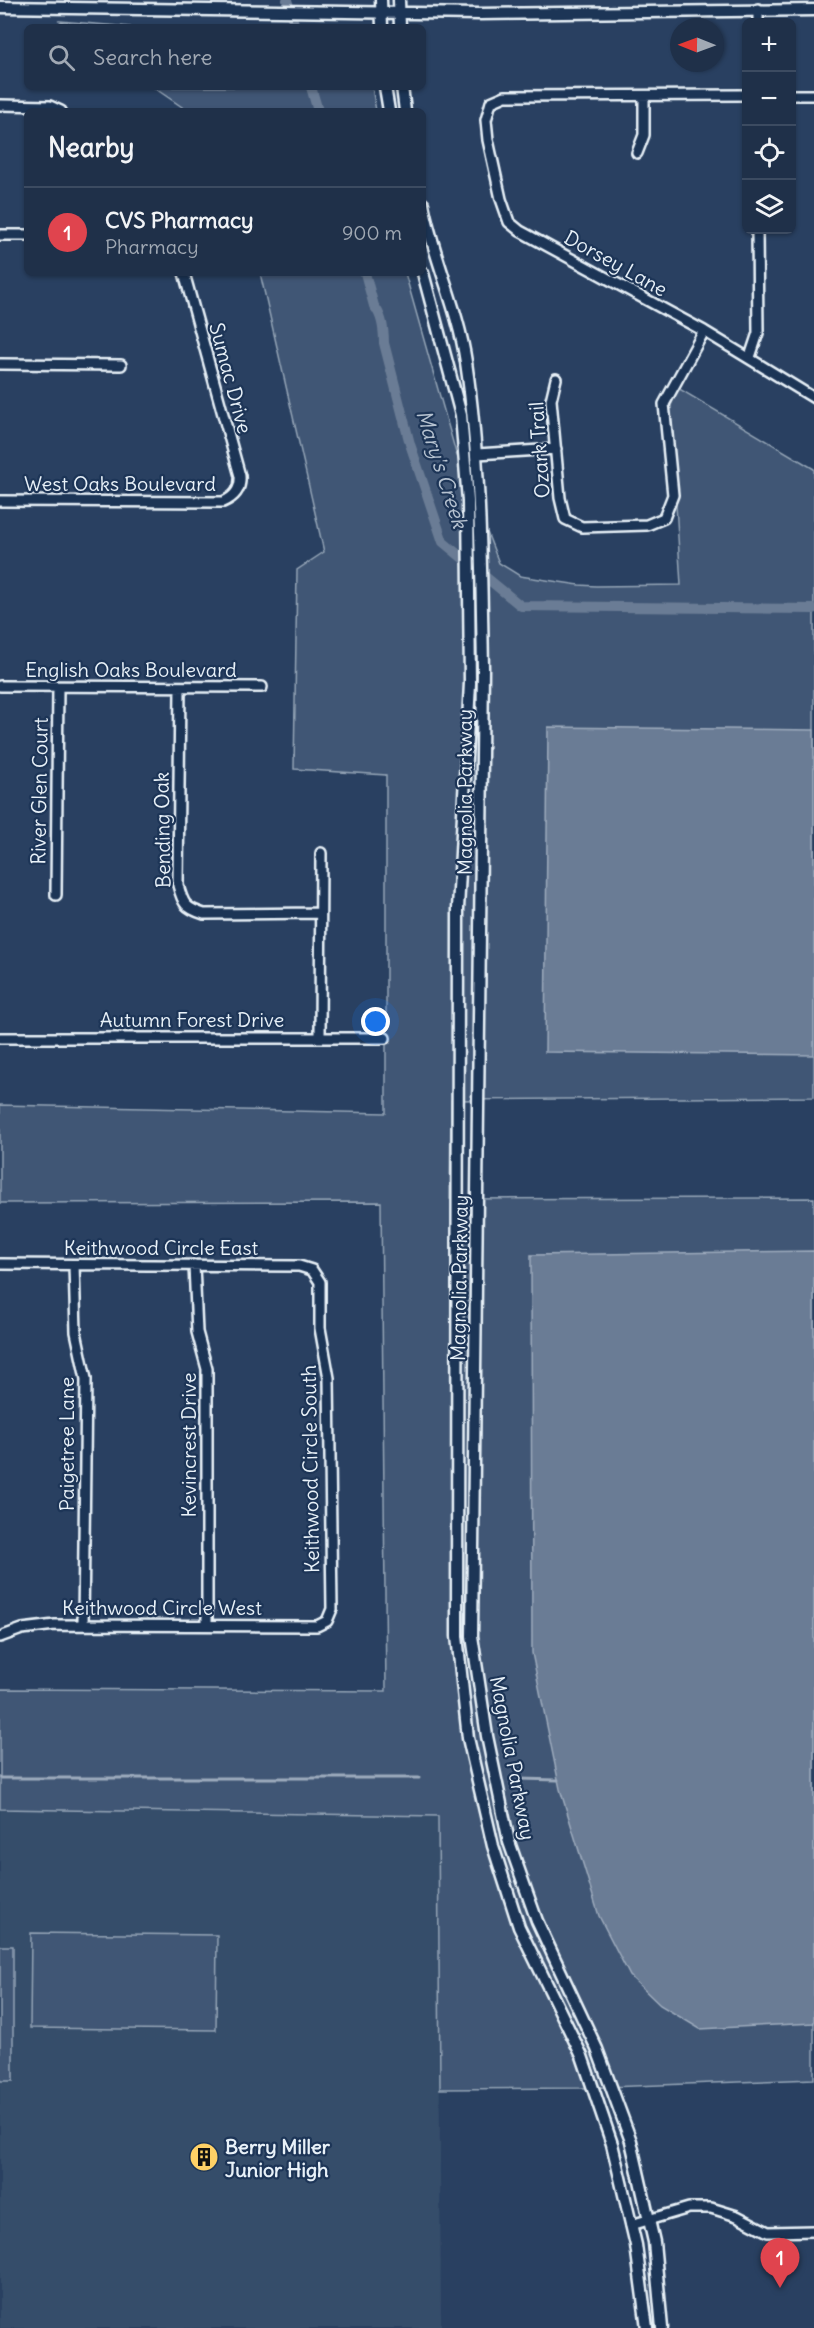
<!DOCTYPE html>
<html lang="en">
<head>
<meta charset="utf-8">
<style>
	body { margin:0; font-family:Delius,sans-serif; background:#273850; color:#f1f3f6 }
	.controls { position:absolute; right:18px; top:18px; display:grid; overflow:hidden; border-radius:9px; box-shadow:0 2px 4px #0004 }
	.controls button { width:54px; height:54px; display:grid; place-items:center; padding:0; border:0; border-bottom:2px solid #3c4b61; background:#1f3049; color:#f1f3f6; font:30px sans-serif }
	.compass { position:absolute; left:670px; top:18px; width:54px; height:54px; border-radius:50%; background:#1f3049; box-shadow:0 2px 4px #0004; rotate:271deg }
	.you { position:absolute; left:376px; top:1022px; width:21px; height:21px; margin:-15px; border:4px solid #fff; border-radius:50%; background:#1a73e8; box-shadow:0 0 0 9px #1a73e833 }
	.badge { display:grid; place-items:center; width:39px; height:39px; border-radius:50%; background:#ffd166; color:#fff; font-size:20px; font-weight:700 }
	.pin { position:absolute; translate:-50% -50px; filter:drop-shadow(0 2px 3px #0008) }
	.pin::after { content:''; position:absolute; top:32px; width:21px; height:18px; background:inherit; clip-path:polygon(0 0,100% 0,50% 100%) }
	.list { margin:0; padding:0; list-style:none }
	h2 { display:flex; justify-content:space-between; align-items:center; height:78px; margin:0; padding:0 24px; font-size:26px }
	h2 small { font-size:20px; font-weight:400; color:#a1a9b4 }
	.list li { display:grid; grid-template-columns:39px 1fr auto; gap:18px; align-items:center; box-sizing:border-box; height:90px; padding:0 24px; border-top:2px solid #3c4b61 }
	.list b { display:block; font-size:22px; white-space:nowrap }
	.list p { margin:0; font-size:20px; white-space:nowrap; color:#a1a9b4 }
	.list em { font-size:20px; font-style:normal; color:#a1a9b4 }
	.icon { flex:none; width:33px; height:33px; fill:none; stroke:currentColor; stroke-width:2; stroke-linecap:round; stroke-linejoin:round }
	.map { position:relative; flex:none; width:814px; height:2328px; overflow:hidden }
	.search { position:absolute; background:#1f3049; box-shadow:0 2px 4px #0004; left:24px; top:24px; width:402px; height:66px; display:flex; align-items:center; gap:15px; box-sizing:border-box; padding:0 21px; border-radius:9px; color:#a1a9b4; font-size:22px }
	.panel { position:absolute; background:#1f3049; box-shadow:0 2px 4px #0004; left:24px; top:108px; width:402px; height:168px; border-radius:9px }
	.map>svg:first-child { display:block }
</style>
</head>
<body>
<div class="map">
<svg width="814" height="2328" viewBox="0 0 814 2328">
	<rect width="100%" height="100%" fill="#294061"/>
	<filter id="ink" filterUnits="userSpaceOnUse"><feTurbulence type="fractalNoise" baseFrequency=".0167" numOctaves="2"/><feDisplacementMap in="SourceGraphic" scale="12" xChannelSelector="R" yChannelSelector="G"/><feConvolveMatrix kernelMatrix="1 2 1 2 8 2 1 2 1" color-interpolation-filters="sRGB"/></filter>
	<g filter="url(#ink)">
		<path fill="#364d6b" d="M0,1809L438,1816L441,2328H0Z"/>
		<path fill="#415774" stroke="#94a4b6" stroke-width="1.5" d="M60,21L131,27H68Z
			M153,87H372L376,111H188Z
			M260,273H405L456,453L499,563L520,576L579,585L596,586L681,585L670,408L678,388L814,469V1097L451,1100L450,1199L814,1198V2079L581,2088L440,2089L438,1816L0,1809V1689L386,1691L381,1202L0,1203V1105L386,1113V775L294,769L297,570L324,552Z
			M31,1933L217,1935L216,2030L30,2028Z
			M0,1946H13V2081H0Z"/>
		<path fill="#6b7c95" stroke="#9dabbd" stroke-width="1.5" d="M548,727L814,730V1055L545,1052Z
			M814,1251V2023L700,2029L660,2005L630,1976L599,1916L560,1789L532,1653L531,1255Z"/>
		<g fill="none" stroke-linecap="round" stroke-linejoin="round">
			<path stroke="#9dabbd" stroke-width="3" d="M0,1778H419
				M519,1779L558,1780"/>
			<path stroke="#6b7c95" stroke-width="10" d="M287,0L295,27
				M311,87L318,111
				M365,273L374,306C382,315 384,331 384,343L410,444L443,542L521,606L814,609"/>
			<g stroke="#e8f1f8" stroke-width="14">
				<path id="minor" d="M758,22V9
					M746,95L505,96L491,102L486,120L488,140L501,199L509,222L520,231L704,331L814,398
					M792,95H814
					M0,105L50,106L61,111
					M637,153L644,135V97
					M0,235H27
					M750,357L758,333L757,230
					M0,364L121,365
					M556,379L551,400L560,498L565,519L582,527L647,525L664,518L673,495L664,404L704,331
					M477,454L556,449
					M0,501L223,502C235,497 241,489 240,476L184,273
					M0,686L262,687
					M180,687L178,885C183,904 185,908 204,914L320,913
					M56,895L58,687
					M320,1037L321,853
					M0,1038H385
					M0,1264L299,1266L312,1270L320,1282V1328L329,1378L332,1609L327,1621L317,1626L55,1625L22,1629L0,1637
					M74,1265L76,1332L86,1379L83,1625
					M194,1265L197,1332L207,1369V1625
					M631,2225L689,2208H711L737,2216L768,2232L814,2231"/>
			</g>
			<g stroke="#e8f1f8" stroke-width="15">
				<path id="tertiary" d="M381,0L382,27
					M399,0L400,27
					M0,7L479,14L814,10
					M385,87L389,111
					M402,87L405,111
					M423,204C433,257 458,308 466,362C481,464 481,566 483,668L472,1636L487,1736L509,1842L537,1921L597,2049L631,2141L654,2242L662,2328
					M423,273L461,415L468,501L470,683L458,909L457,1636L468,1738L493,1846L519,1927L582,2056L612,2144L636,2245L647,2328"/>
			</g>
			<use href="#minor" stroke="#1d3557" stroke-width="9"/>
			<use href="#tertiary" stroke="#1d3557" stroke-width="10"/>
		</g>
	</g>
	<defs>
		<g id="building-disc" transform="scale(1.5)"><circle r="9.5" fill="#ffd166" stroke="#1d3557"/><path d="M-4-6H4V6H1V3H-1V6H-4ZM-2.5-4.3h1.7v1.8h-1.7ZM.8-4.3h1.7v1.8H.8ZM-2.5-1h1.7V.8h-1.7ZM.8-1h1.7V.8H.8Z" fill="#111"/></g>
	</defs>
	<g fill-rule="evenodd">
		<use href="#building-disc" x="204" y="2157"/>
	</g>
	<g text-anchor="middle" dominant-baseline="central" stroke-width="4.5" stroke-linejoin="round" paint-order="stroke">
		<g font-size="20" fill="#e8f1f8" stroke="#1d3557">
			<text transform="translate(616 263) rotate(29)">Dorsey Lane</text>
			<text transform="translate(231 378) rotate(75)">Sumac Drive</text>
			<text transform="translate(539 450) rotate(-94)">Ozark Trail</text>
			<text x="120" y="483">West Oaks Boulevard</text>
			<text x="131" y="669">English Oaks Boulevard</text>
			<text transform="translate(39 791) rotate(-89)">River Glen Court</text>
			<text transform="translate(464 792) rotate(-90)">Magnolia Parkway</text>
			<text transform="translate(162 830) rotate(-91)">Bending Oak</text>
			<text x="192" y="1019">Autumn Forest Drive</text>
			<text x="161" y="1247">Keithwood Circle East</text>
			<text transform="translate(459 1278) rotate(-89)">Magnolia Parkway</text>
			<text transform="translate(66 1444) rotate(-90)">Paigetree Lane</text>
			<text transform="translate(188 1445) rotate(-90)">Kevincrest Drive</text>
			<text transform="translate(310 1469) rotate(-91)">Keithwood Circle South</text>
			<text x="162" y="1607">Keithwood Circle West</text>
			<text transform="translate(513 1758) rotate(79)">Magnolia Parkway</text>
		</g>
		<g font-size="20" font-weight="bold" fill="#e8f1f8" stroke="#1d3557" text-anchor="start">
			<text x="225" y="2146">Berry Miller<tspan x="225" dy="23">Junior High</tspan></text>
		</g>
		<g font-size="21" font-style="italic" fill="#b6c2d0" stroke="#1d3557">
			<text transform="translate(442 469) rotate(72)">Mary's Creek</text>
		</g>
	</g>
</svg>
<div class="controls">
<button>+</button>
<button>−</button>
<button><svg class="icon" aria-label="locate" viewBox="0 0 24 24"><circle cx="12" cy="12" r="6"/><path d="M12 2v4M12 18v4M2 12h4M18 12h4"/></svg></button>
<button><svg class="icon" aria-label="layers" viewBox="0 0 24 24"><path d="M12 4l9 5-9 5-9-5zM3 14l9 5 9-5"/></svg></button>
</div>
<svg class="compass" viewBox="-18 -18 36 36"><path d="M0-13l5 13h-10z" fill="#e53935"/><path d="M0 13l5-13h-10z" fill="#a1a9b4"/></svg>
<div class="you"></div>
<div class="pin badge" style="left:780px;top:2288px;background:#e0444e">1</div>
<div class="search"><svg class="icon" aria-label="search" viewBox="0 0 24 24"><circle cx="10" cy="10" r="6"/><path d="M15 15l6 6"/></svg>Search here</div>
<section class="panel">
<h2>Nearby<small></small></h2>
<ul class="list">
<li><span class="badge" style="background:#e0444e">1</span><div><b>CVS Pharmacy</b><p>Pharmacy</p></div><em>900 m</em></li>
</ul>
</section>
</div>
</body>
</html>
